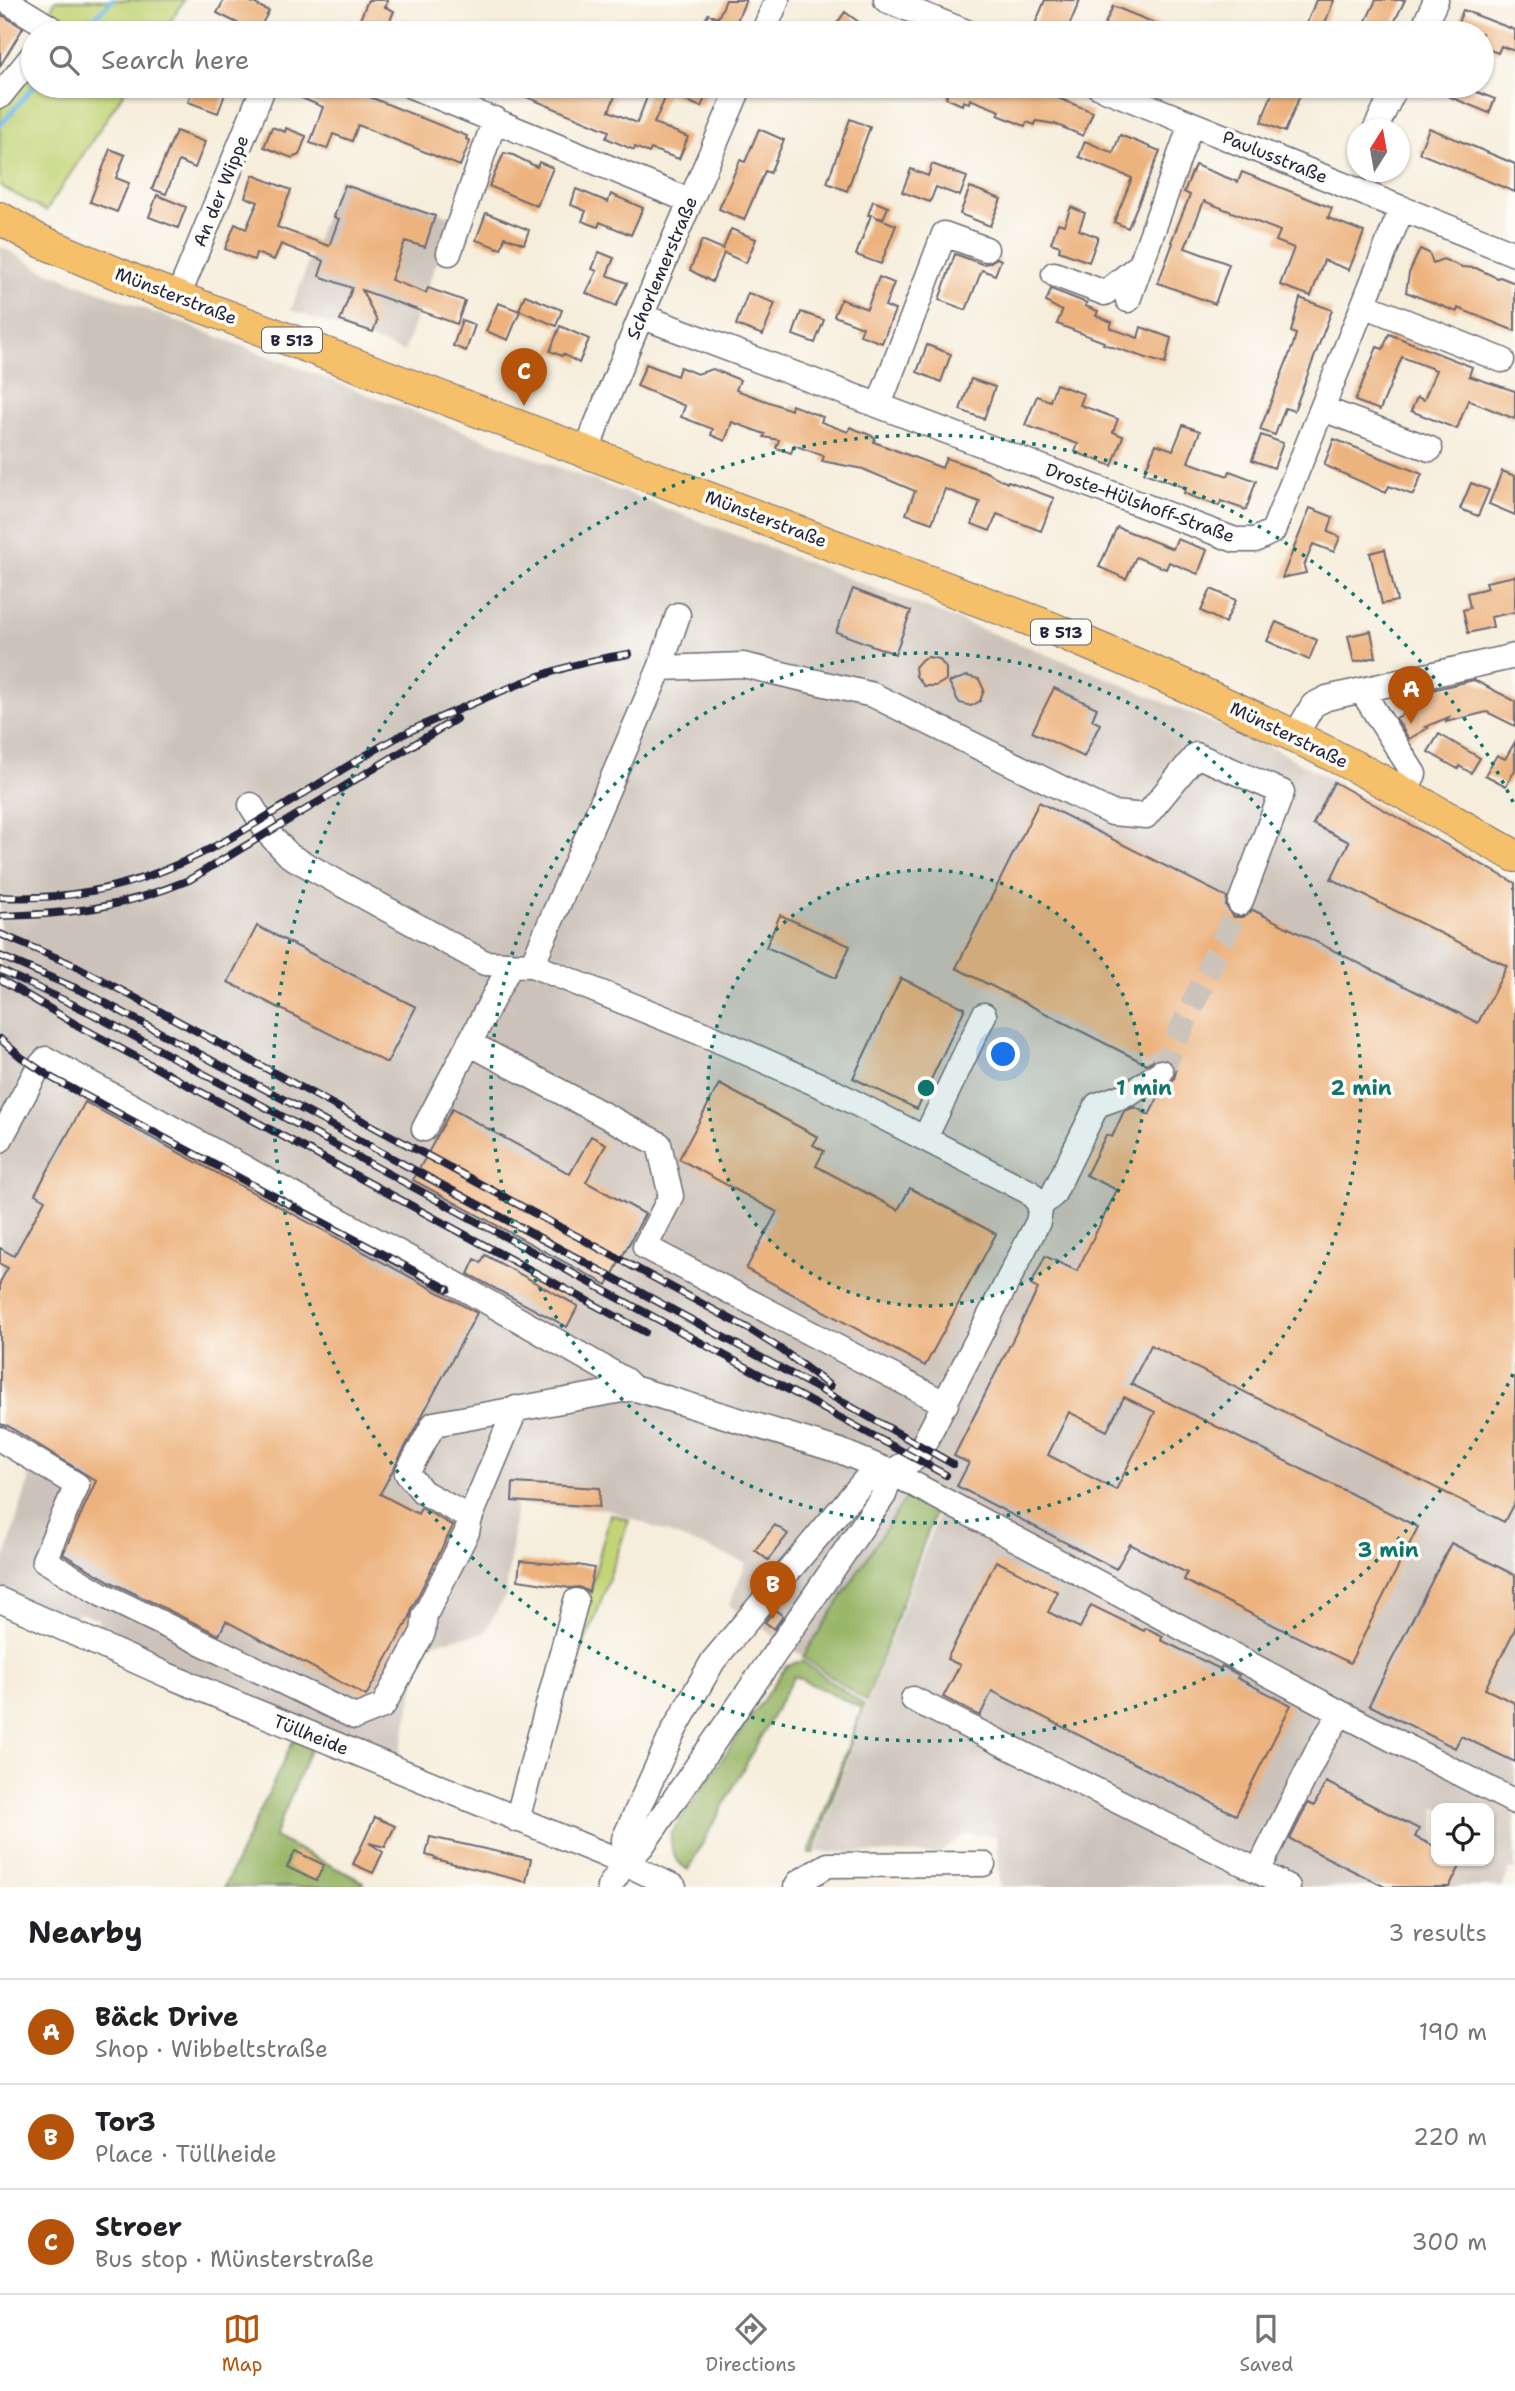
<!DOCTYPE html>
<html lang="en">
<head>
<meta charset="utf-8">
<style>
	body { margin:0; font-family:"Shantell Sans",sans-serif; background:#f6f6f6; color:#202124 }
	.controls { position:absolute; right:21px; bottom:21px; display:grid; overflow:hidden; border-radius:14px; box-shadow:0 2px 5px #0004 }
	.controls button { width:63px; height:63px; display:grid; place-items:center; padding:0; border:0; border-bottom:2px solid #e0e0e0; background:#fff; color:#202124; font:35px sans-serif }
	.compass { position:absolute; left:1347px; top:119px; width:63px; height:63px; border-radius:50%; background:#fff; box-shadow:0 2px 5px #0004; rotate:11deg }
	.you { position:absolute; left:1004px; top:1055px; width:24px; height:24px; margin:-18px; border:5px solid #fff; border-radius:50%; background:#1a73e8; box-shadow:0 0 0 10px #1a73e833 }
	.badge { display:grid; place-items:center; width:46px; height:46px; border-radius:50%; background:#b45309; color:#fff; font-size:23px; font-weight:700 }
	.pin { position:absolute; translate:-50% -58px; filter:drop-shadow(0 2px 4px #0008) }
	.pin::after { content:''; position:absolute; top:37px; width:24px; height:21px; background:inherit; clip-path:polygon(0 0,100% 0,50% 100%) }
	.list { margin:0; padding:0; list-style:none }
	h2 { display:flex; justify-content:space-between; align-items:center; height:91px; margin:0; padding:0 28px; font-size:30px }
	h2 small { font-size:23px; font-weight:400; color:#757577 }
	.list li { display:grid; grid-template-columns:46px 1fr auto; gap:21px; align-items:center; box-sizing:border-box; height:105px; padding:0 28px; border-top:2px solid #e0e0e0 }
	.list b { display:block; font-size:26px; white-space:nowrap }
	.list p { margin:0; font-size:23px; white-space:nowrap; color:#757577 }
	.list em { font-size:23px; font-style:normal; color:#757577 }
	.icon { flex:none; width:38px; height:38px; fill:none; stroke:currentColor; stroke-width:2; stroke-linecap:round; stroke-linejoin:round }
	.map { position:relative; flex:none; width:1515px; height:1887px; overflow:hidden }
	.search { position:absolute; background:#fff; box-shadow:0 2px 5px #0004; left:21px; right:21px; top:21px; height:77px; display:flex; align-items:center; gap:18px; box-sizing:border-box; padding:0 24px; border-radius:38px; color:#757577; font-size:26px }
	.sheet { height:406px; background:#fff }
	nav { display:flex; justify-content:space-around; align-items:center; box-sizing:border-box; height:98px; border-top:2px solid #e0e0e0; background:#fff; font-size:19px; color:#757577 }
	nav a { display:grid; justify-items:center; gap:4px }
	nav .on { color:#b45309 }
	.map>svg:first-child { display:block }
</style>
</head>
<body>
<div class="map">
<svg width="1515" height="1887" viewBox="0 0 1515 1887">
	<rect width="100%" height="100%" fill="#fdfcf7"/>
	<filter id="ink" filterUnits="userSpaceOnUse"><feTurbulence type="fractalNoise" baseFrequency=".0143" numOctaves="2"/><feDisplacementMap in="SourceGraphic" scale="14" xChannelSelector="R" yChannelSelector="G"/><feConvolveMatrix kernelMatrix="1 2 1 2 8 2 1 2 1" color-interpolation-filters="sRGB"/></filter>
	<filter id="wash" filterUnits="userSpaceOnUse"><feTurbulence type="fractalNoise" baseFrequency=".00686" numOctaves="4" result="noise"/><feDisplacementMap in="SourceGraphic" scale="28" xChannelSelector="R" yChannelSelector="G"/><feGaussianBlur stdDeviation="1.57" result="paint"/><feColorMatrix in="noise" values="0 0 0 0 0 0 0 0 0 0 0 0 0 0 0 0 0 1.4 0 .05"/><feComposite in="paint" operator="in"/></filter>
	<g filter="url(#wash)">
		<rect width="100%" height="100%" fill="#f6eddb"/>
		<path fill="#ccc2b9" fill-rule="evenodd" d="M339,178L453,217L404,352L291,310Z
			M0,246L43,270L1083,668L1277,750L1515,882V1871L1510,1869L1502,1887H1000L996,1835L965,1834L939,1854L817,1852L866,1706L939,1512L906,1494L803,1656L729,1605L746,1563L607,1509L516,1504L506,1595L484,1633L432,1643L422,1654L398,1761L97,1635L98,1619L81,1613L68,1620L0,1588V1573L29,1480L27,1472L0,1454ZM1436,1808H1489V1861H1436Z"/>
		<path fill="#c2d477" stroke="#727b59" stroke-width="2" d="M56,0H184L163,33H58L45,19Z
			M33,63V86H128L46,211L0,186V104Z
			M610,1514L629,1520L594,1621L553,1713L585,1611Z"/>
		<path fill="#99b668" stroke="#5e6c52" stroke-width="2" d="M906,1497L935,1512L866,1701L803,1657Z
			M803,1661L864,1705L814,1853H809L862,1708L794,1676L688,1870C673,1860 670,1849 671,1833L787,1665Z
			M294,1739L311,1747L274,1837L364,1882L362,1887H224Z"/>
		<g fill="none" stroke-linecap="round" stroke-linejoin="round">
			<path stroke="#6fb9e8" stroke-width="5" d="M79,33L112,0
				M0,126L34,86"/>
		</g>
		<g id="blocks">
			<path fill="#edb37f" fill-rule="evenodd" d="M224,0H247L269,11L257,33L217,13Z
				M368,0H388L385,7L394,11L385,33H366L356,29Z
				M726,0H746L735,25L749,31L748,33H700L708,14L718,18Z
				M1045,0H1080L1066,33H1043L1033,29Z
				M1316,0H1334L1321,33H1303Z
				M1376,0H1405L1389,33H1360Z
				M1113,6L1179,33H1115L1103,28Z
				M1463,10L1515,30V51L1501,46L1498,53L1482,47V33H1454Z
				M845,12L874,33H830Z
				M2,15L23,28L0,66V18Z
				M194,86H228L218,113L188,102Z
				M303,86H365L362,94L467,136L466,139L470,141L460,166L358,125L352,141L333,134L327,149L310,143L323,107L299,97Z
				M500,86H619L609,111L637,123L651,87L667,94L654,123L688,137L679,159L651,149L649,153L635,147L634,150L606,138L609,131Z
				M651,86H710L701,107Z
				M927,86H1028L1093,112L1083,136L1055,124L1036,121L1035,125L1027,122L1025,126L998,115L1000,111L970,99L969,103L963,101L962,105L946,98L947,95Z
				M1275,86H1304L1285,132L1261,122Z
				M1424,86H1462L1495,99L1489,113Z
				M850,119L870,127L847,191L827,183Z
				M272,127L285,132L286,128L306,136L299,155L292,158L264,147Z
				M1429,128L1515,164V192L1419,153Z
				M759,129L784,140L770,173L765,171L744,220L719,209L740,160L745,162Z
				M176,131L205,142L195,168L179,161L166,194L152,189Z
				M1120,135L1160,151L1128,228L1114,222L1132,178L1079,157L1085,141L1113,153Z
				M110,149L125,155L116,178L129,183L117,212L90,202Z
				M504,153L513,155L537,167L539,162L553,168L537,206L489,186Z
				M932,164L967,177L960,196L936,187L930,202L902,192L911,169L928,176Z
				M1195,165L1238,182L1242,172L1332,208L1328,218L1364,232L1349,270L1324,260L1311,296L1280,285L1294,248L1276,241L1280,231L1204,201L1185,248L1229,264L1215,304L1158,283L1173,243L1171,242L1190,195L1184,192Z
				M253,175L291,190L277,227L329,246L339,219L334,217L345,185L435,216L425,247L405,241L391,280L426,293L428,288L465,301L457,324L362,290L377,321L373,332L340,321L352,288L319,276L324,261L281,244L274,260L256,253L254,260L225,249L235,224L246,229L258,202L245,197Z
				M970,187L1001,199L990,226L960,214Z
				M576,189L608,202L611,194L643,208L631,235L600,222L598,227L582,221L586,211L571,205Z
				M157,195L186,207L178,228L149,217Z
				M873,201L888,207L883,219L873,216L896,225L881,264L856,255L871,215H868Z
				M1071,207L1085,213L1079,230L1098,237L1089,262L1059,251L1060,246L1051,243L1058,223L1064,225Z
				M486,213L529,230L524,244L505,237L501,249L476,240Z
				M731,229L756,239L746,263L724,253L712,282L690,270L702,240L723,249Z
				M1420,249L1429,253L1433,263L1443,259L1462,267L1476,268L1497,278L1500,277L1515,283V331L1458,308L1457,312L1406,292L1409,273Z
				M599,252L614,258L607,275L627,283L616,306L586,293L597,271L592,269Z
				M955,254L982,264L989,263L997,258L1001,260L995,275L982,270L966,310L939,300Z
				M879,277L894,283L885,306L895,310L882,343L860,335L863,327L834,316L841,299L867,309Z
				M1051,289L1087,303L1085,306L1098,311L1096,316L1112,322L1110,328L1138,338L1141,327L1171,338L1165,364L1103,344L1104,342L1057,324L1062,311L1046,302Z
				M748,293L775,303L763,335L736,325Z
				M525,295L562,310L556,326L519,310Z
				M1300,298L1332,310L1294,411L1285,408L1275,435L1260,430L1293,345L1296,334L1291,332Z
				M498,303L520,311L508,340L486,331Z
				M801,312L824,320L815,343L793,335Z
				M462,320L475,325L466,351L453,346Z
				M560,326L589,339L579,363L563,354L562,356L550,351Z
				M1389,334L1472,367L1469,376L1515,391V419L1468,400L1457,429L1411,411L1417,397L1424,400L1436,370L1402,357L1380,410L1355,401L1377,347L1383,349Z
				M927,345L951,354L941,382L917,372Z
				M646,364L677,376L680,367L697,374L713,369L740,380L736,390L791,410L792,405L823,417L821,422L848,432L850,427L875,437L874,442L942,468L946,458L984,471L1007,483L1008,481L1054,498L1041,531L997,514L990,531L972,524L980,502L945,489L932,523L906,514L915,491L863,469L822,461L824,456L794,445L791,453L776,448L779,440L764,437L765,434L732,422L725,441L711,435L713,429L681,417L685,406L637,386Z
				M971,379L995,387L984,419L960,410Z
				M1056,384L1084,394L1080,405L1118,419L1113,432L1123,436L1112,466L1075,452L1078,444L1025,425L1037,396L1050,401Z
				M1183,425L1200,431L1188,462L1228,476L1230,471L1256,481L1246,510L1221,501L1219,506L1193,497L1184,493L1186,488L1144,473L1156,444L1173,450Z
				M1261,435L1283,443L1274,468L1252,460Z
				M1334,439L1422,474L1413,495L1389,486L1386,493L1324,465Z
				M1502,471L1515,476V515L1489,504Z
				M1471,483L1489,490L1478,516L1460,509Z
				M1310,508L1333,517L1328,532L1340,537L1334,552L1313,544L1304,566L1306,573L1282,578Z
				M1117,527L1173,549L1177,539L1207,550L1198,574L1169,562L1166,569L1136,557L1126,579L1099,567Z
				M1385,549L1397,601L1382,604L1370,553Z
				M1515,576V612L1491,617L1493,627L1468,633L1463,610L1470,608L1467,593L1488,588L1486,582Z
				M853,589L911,611L895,654L836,632Z
				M1211,589L1236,600L1225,623L1201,611Z
				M1276,622L1317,640L1309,660L1267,641Z
				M1371,631L1376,657L1354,662L1348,636Z
				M928,657L939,659L946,668V680L936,686H924L916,676L915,667L922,659Z
				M967,676L979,679L984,690L980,701L971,706L960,703L957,699L949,682Z
				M1474,680L1515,701V726L1487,712L1446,722L1449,717L1425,727L1428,728L1409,739L1396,718L1421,704L1419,693Z
				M1054,688L1097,708L1092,720L1100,724L1084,757L1032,732Z
				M1439,734L1480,758L1471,773L1459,766L1458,769L1428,752Z
				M1515,742V770L1506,786L1485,775L1497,755L1505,759Z
				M1334,782L1515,883V1501L1504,1522L1151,1345L1131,1384L1418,1527L1350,1663L1203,1590L1184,1580L1187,1573L1130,1544L1116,1569L957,1486L969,1463L954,1456L1038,1289L1031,1285L1045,1256L1077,1271L1117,1190L1086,1175L1106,1135L1112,1137L1124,1111L1135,1107L1149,1115L1162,1090L1174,1079L1176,1071L1173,1063L1167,1058L1159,1057L1146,1064L956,968L1039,802L1227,897L1226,906L1234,917H1243L1253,910L1478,1023L1507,966L1331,879L1349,842L1313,824ZM1124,1397L1155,1412L1116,1490L1048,1455L1069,1412L1107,1431Z
				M780,915L850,946L836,978L766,947Z
				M257,926L416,1007L387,1063L228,982Z
				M901,978L965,1008L917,1109L853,1078Z
				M719,1084L818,1137L813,1145L824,1151L816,1166L898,1210L910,1188L996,1234L925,1366L746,1269L777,1212L679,1159Z
				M85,1102L477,1313L380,1494L418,1514L421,1508L453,1526L412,1608L410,1617L366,1696L226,1621L219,1635L111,1582L63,1554L96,1481L8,1426L0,1424V1282L8,1268L0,1264V1248L14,1256L45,1200L35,1194Z
				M452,1109L570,1174L591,1136L606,1144L586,1182L645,1214L607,1285L413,1180Z
				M485,1255L578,1306L567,1327L468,1274L475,1259L481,1263Z
				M513,1483L600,1488L599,1507L512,1501Z
				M775,1525L788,1534L768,1560L755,1550Z
				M1451,1543L1515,1575V1629L1485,1689L1515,1703V1762L1461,1736L1455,1748L1369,1705Z
				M520,1561L577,1566L578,1565L594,1568L589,1592L579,1587L570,1588L518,1580Z
				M996,1561L1058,1592L1048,1612L1080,1628L1091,1605L1144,1631L1146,1628L1163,1636L1161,1640L1220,1669L1222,1666L1239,1675L1237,1678L1291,1705L1236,1815L992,1691L980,1716L943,1697L960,1665L947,1659Z
				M775,1610L783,1616L774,1629L765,1622Z
				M1326,1782L1419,1829L1415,1837L1436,1847V1861H1463L1449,1887H1385L1290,1839L1308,1803L1314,1806Z
				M375,1817L395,1826L385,1847L369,1843L383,1852L373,1873L353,1864Z
				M430,1837L531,1859L526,1882L435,1859L436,1858L426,1855Z
				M295,1851L324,1865L316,1881L287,1867Z"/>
		</g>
	</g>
	<g filter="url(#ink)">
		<use href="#blocks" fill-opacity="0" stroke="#6c6973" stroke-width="2"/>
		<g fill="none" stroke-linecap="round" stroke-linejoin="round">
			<path stroke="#ccc4bb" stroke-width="24" stroke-dasharray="24 12" stroke-linecap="butt" d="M1161,1072L1240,903"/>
			<g stroke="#6c6973" stroke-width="27">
				<path id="minor" d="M5,0L54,30L51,33
					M886,0L969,33
					M763,33L777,0
					M1421,33L1436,0
					M411,86L690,201
					M1098,86L1515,254
					M0,96L33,55
					M1375,130L1396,86
					M449,253L495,119
					M1054,274L1105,293L1141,264
					M178,297L264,86
					M1128,300L1191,124
					M1364,305L1502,360
					M641,316L1235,540H1255L1273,531L1402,208
					M879,405L944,234L986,249
					M1323,409L1430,449
					M588,451L595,428L641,316L740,86
					M660,668L743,665L873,695L1112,813L1146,816L1196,755L1282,792L1240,903
					M1362,691L1414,774L1404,793
					M1295,736L1313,705L1327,698L1515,656
					M251,805L268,833L290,856L485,963L532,965L711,1037L826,1088L1029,1192L1041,1205L1038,1222L917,1457L891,1472L865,1480L713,1661L673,1732L624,1839L625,1863
					M532,965L660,668L678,615
					M469,1043L659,1144L671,1196L645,1247L946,1404
					M424,1129L511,964
					M925,1138L984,1015
					M0,1140L38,1068L46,1059L463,1288L625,1380L633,1388
					M1041,1205L1053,1195L1097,1105L1131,1093L1161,1072
					M0,1439L77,1485L44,1560L101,1594L355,1717L383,1706L423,1632L425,1615L467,1532L470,1518L516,1408
					M470,1518L423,1492L407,1473L434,1424L633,1388L840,1451L891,1472L1341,1713L1515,1802
					M0,1600L167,1675L625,1863L674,1887
					M913,1699L1258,1871
					M517,1820L576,1601
					M609,1887L625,1863L642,1846L884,1495L891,1472
					M796,1887L799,1882L828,1865L983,1864
					M1288,1887L1258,1871L1320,1746L1341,1713"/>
			</g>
			<g stroke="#6c6973" stroke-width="34">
				<path id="major" d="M0,218L38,240L142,284L1044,625C1145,668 1245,710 1342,760C1401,790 1458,824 1515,856"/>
			</g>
			<use href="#minor" stroke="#fff" stroke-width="24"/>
			<use href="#major" stroke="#f6c06b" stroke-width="32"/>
			<g stroke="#22223b" stroke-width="8">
				<path id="rail" d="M0,897C169,906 259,813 396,738C423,724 451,713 478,701C532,678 571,662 629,654
					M0,916C73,914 121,908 189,880L456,719
					M0,934L76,966L749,1329L782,1350L830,1386
					M0,956L87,993L821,1390L953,1464
					M0,970L91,1013L946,1475
					M0,979L75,1024L645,1332
					M0,1039L21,1057L52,1078L448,1289"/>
			</g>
			<use href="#rail" stroke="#fdfcf7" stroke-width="5" stroke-dasharray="16" stroke-linecap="butt"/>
		</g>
	</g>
	<circle cx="926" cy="1088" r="218" fill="#0f766e" fill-opacity=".12"/>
	<g fill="none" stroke="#0f766e" stroke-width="3.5" stroke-dasharray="3.5 7">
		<circle cx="926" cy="1088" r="218"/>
		<circle cx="926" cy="1088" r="435"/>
		<path d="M1513 1374A653 653 0 1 1 1513 802"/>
	</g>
	<g text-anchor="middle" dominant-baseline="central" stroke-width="7" stroke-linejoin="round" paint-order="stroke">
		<g fill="#fdfcf7" stroke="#646373" stroke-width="2">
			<rect x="262" y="327.5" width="60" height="25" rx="5"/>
			<rect x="1031" y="619.5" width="60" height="25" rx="5"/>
		</g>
		<g font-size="16" font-weight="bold" fill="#22223b">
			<text x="292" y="340">B 513</text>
			<text x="1061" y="632">B 513</text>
		</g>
		<g font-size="18" fill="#22223b" stroke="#fdfcf7">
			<text transform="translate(1275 157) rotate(22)">Paulusstraße</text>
			<text transform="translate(221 191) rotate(-68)">An der Wippe</text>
			<text transform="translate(662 268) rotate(-67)">Schorlemerstraße</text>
			<text transform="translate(176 296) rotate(21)">Münsterstraße</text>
			<text transform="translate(1140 503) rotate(20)">Droste-Hülshoff-Straße</text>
			<text transform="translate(766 519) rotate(21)">Münsterstraße</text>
			<text transform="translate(1289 735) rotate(26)">Münsterstraße</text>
			<text transform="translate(311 1735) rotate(22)">Tüllheide</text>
		</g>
	</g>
	<circle cx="926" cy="1088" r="10" fill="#0f766e" stroke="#fdfcf7" stroke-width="3.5"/>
	<g font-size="21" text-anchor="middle" font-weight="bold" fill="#0f766e" stroke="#fdfcf7" stroke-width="7" stroke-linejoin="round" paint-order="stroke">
		<text x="1144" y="1095">1 min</text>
		<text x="1361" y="1095">2 min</text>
		<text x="1388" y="1557">3 min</text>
	</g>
</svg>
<div class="controls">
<button><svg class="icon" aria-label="locate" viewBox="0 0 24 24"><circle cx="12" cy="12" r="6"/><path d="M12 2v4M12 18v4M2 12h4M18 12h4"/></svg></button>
</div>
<svg class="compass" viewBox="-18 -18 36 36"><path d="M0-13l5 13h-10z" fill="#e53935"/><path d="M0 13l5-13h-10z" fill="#757577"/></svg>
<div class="you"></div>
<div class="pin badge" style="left:1411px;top:724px">A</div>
<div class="pin badge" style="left:773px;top:1619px">B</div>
<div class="pin badge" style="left:524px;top:406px">C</div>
<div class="search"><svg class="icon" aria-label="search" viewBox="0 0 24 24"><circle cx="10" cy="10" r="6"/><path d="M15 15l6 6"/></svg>Search here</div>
</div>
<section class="sheet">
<h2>Nearby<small>3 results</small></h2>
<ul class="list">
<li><span class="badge">A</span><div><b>Bäck Drive</b><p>Shop · Wibbeltstraße</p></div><em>190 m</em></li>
<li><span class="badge">B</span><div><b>Tor3</b><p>Place · Tüllheide</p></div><em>220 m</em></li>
<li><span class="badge">C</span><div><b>Stroer</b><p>Bus stop · Münsterstraße</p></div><em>300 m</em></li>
</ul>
</section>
<nav>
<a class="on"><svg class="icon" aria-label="map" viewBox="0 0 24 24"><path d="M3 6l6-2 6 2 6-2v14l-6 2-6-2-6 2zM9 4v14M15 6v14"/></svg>Map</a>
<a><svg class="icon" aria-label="directions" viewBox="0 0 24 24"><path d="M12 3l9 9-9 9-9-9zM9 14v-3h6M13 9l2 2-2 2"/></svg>Directions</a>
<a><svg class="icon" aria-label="saved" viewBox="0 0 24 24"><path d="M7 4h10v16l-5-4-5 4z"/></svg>Saved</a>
</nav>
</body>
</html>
